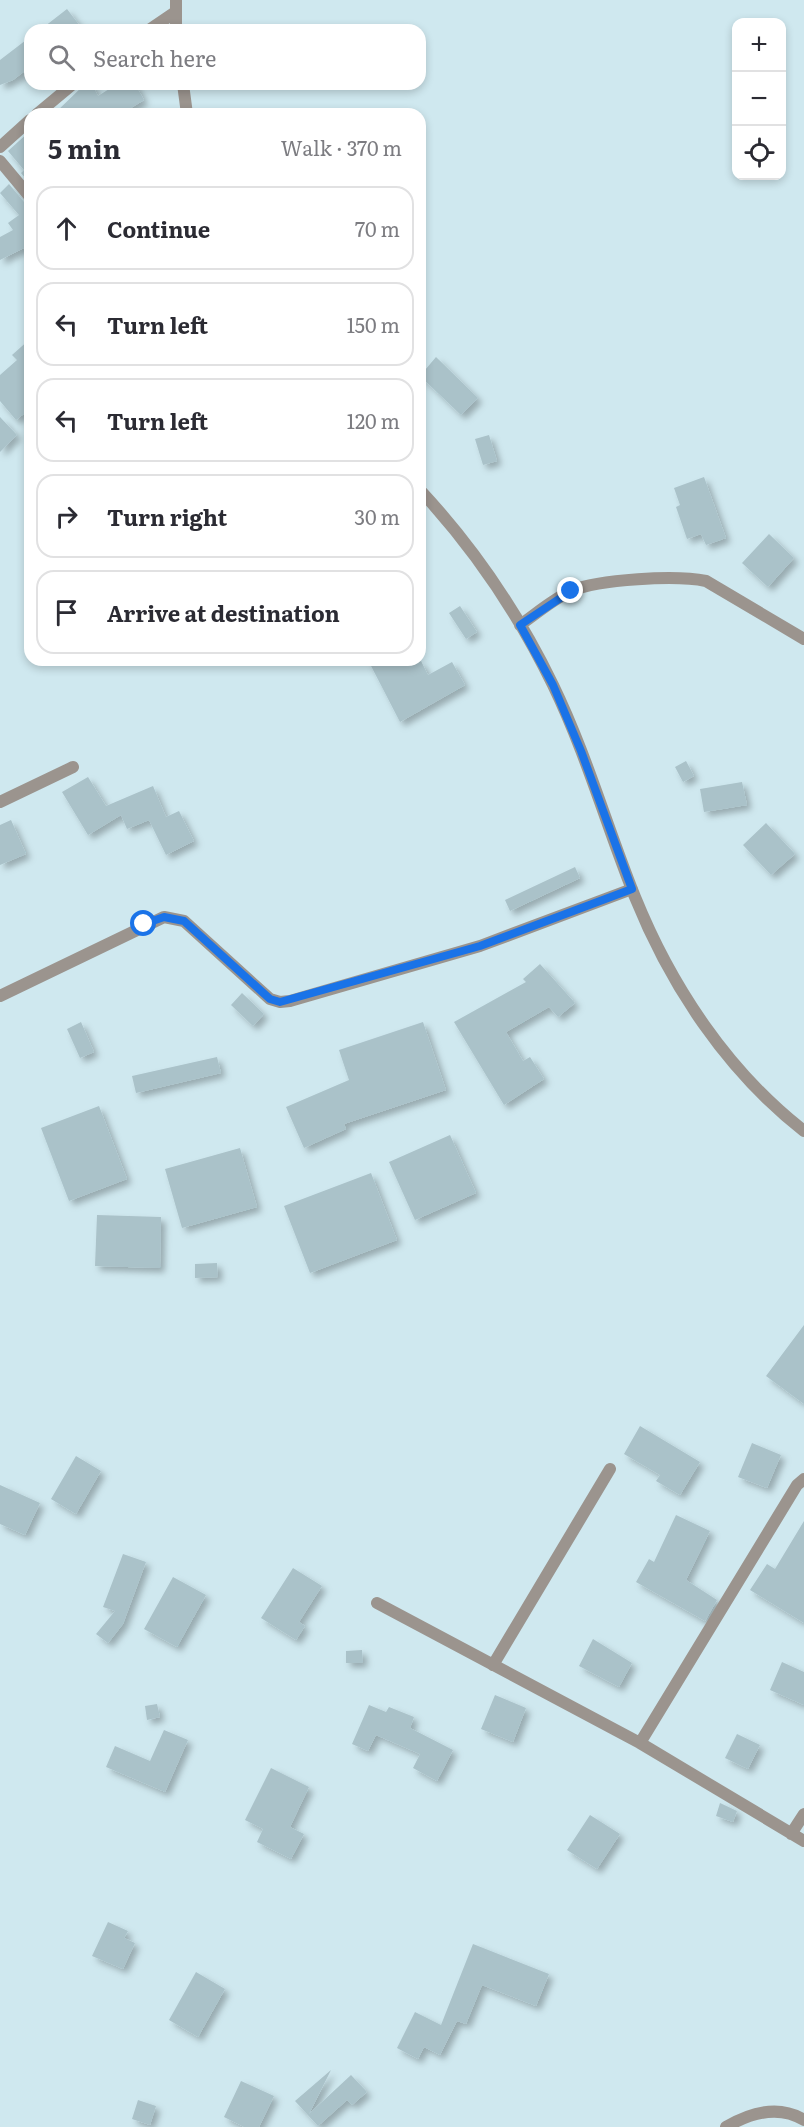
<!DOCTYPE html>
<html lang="en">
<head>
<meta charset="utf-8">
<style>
	body { margin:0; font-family:Literata,serif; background:#f7f7f7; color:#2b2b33 }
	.controls { position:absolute; right:18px; top:18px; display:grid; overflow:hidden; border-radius:12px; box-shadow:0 3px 9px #0003 }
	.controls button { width:54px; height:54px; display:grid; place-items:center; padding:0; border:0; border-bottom:2px solid #e1e1e2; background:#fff; color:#2b2b33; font:30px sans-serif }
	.stop { position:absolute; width:18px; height:18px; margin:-14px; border:4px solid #1a73e8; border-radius:50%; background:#fff }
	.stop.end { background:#1a73e8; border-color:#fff; box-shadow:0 2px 6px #0008 }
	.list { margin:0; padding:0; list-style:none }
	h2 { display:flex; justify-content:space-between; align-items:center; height:78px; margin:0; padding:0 24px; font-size:26px }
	h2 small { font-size:20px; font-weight:400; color:#7c7c81 }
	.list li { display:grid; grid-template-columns:39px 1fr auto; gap:18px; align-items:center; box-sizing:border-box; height:84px; margin:0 12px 12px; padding:0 12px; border:2px solid #e1e1e2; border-radius:18px }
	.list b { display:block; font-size:22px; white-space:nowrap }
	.list em { font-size:20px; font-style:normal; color:#7c7c81 }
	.icon { flex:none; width:33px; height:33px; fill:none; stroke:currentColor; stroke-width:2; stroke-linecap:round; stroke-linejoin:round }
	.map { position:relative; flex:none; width:804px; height:2127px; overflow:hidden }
	.search { position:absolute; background:#fff; box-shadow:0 3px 9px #0003; left:24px; top:24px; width:402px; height:66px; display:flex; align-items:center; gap:15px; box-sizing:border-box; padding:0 21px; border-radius:18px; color:#7c7c81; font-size:22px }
	.panel { position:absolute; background:#fff; box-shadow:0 3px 9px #0003; left:24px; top:108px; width:402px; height:558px; border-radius:18px }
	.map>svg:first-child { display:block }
</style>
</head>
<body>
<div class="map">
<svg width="804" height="2127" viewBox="0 0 804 2127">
	<defs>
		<filter id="shadow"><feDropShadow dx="4.5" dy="4.5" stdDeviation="3" flood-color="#0004"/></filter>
	</defs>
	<rect width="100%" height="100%" fill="#cfe8ef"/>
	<path fill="#aac2c9" filter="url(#shadow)" d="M67,9L83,30H40Z
		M30,37V67L13,80L0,85V60Z
		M85,84H92L98,96L117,84H135L144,100L121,114H54Z
		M30,131V184L21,173L24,170L8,151Z
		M9,184L24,202L30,205V245L0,260V237L13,230L8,223L19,215L0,193Z
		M30,339V409L16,420L0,401V375L17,360L12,355Z
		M436,357L478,398L461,415L420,376Z
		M0,417L17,435L0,452Z
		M489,435L497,461L483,465L475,439Z
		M704,477L726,538L706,545L701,534L687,539L676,507L680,505L674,488Z
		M769,534L794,558L768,587L742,563Z
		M460,606L477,632L466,639L449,613Z
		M368,660H410L413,665L421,661L428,675L452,662L465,685L400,722Z
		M686,761L694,776L683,782L675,767Z
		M88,777L106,806L153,786L166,817L179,811L194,841L166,855L149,820L127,829L121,815L88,835L62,792Z
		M742,782L747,805L704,812L700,789Z
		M11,820L26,854L0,865V825Z
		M766,823L795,854L771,875L743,845Z
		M575,867L580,878L510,911L505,900Z
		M540,964L575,1003L558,1017L549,1007L506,1032L523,1061L530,1057L544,1079L504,1105L454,1022L526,982L523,979Z
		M242,993L264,1014L253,1026L231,1005Z
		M81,1022L94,1052L80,1058L67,1029Z
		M423,1022L446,1090L344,1124L346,1129L304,1148L286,1107L349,1080L339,1050Z
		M217,1057L221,1073L136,1093L132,1076Z
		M99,1106L127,1179L69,1201L41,1128Z
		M450,1135L476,1193L415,1220L389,1162Z
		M240,1148L257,1207L182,1228L165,1169Z
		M371,1173L397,1240L310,1273L284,1206Z
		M97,1215L161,1217L160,1268L95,1266Z
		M217,1263L218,1277L195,1278V1264Z
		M804,1325V1404L766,1376Z
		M640,1426L700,1462L680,1495L656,1481L660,1475L624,1454Z
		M752,1443L781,1455L767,1488L738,1477Z
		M76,1456L101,1471L76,1514L51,1499Z
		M0,1485L40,1503L25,1535L0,1524Z
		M676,1515L710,1531L686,1580L717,1600L705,1621L636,1582L649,1559L654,1562Z
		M804,1521V1623L750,1590L767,1564L775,1569Z
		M123,1554L146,1562L123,1624L108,1643L96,1634L115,1611L103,1607Z
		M293,1568L322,1586L299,1622L305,1626L296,1640L261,1618Z
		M173,1577L206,1595L177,1647L144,1629Z
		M593,1639L632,1663L619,1687L579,1666Z
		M362,1650L363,1663H346V1651Z
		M782,1662L804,1672V1705L770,1690Z
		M495,1695L526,1708L513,1742L481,1729Z
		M157,1704L160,1717L147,1720L145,1706Z
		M369,1705L386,1712L389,1707L414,1717L410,1728L453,1750L437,1781L413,1768L420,1754L376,1735L368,1751L352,1744Z
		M164,1730L188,1740L165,1792L106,1767L115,1746L150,1761Z
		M737,1734L760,1745L748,1769L725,1758Z
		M271,1768L309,1787L290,1827L304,1834L291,1859L257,1842L263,1829L245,1820Z
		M720,1803L737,1811L733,1822L716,1816Z
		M590,1815L620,1834L597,1869L567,1850Z
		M108,1922L128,1931L124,1938L135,1943L123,1969L92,1956Z
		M473,1944L549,1974L536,2006L482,1985L466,2024L457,2021L440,2055L424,2047L418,2059L397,2048L415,2012L441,2025Z
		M196,1972L225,1989L198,2037L169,2020Z
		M331,2070L309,2114L351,2075L367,2092L352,2105L347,2100L318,2126L295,2101Z
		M241,2081L274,2096L259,2127H244L224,2117Z
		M138,2100L156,2106L150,2125L132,2119Z"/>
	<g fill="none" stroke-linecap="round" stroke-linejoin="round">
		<path stroke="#9b948e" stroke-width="12" d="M149,30L174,13
			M176,30V0
			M183,84L187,114
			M37,114L73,84
			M0,147L30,120
			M0,161L30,197
			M420,490C473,547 519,615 553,685C586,753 607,827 635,897C671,986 727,1071 804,1131
			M520,625C536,614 553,599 571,591C599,579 676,575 706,581L804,639
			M0,802L73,767
			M0,996L164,917L184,921L270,999L280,1002L290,1001L480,946L632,889
			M377,1603L640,1743L804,1841
			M493,1665L610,1469
			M640,1743L797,1485L804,1479
			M791,1834L804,1814
			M726,2127C750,2113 778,2104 804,2120"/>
	</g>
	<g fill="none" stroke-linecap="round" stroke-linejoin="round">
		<path stroke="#1a73e8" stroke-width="8" d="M144,924L164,917L184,921L270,999L280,1002L480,946L632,889L581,751L553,685L520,625L571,591"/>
	</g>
</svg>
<div class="controls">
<button>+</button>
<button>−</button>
<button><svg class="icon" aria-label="locate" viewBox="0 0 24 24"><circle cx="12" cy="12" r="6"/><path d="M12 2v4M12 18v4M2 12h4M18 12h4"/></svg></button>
</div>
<div class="stop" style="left:144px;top:924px"></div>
<div class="stop end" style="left:571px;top:591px"></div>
<div class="search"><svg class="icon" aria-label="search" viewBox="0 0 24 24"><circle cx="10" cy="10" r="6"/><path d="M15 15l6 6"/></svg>Search here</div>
<section class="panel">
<h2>5 min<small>Walk · 370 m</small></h2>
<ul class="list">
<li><svg class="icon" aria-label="ahead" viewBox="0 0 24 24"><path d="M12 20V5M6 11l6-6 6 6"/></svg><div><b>Continue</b></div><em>70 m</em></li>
<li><svg class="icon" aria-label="left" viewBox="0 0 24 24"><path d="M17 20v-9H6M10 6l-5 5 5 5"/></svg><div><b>Turn left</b></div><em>150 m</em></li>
<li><svg class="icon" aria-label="left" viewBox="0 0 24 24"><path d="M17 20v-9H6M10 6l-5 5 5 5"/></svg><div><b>Turn left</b></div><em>120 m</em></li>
<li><svg class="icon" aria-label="right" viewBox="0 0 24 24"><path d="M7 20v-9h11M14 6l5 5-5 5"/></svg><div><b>Turn right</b></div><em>30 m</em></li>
<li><svg class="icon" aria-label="arrive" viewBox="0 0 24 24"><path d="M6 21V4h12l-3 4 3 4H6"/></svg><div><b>Arrive at destination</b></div></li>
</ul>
</section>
</div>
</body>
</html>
